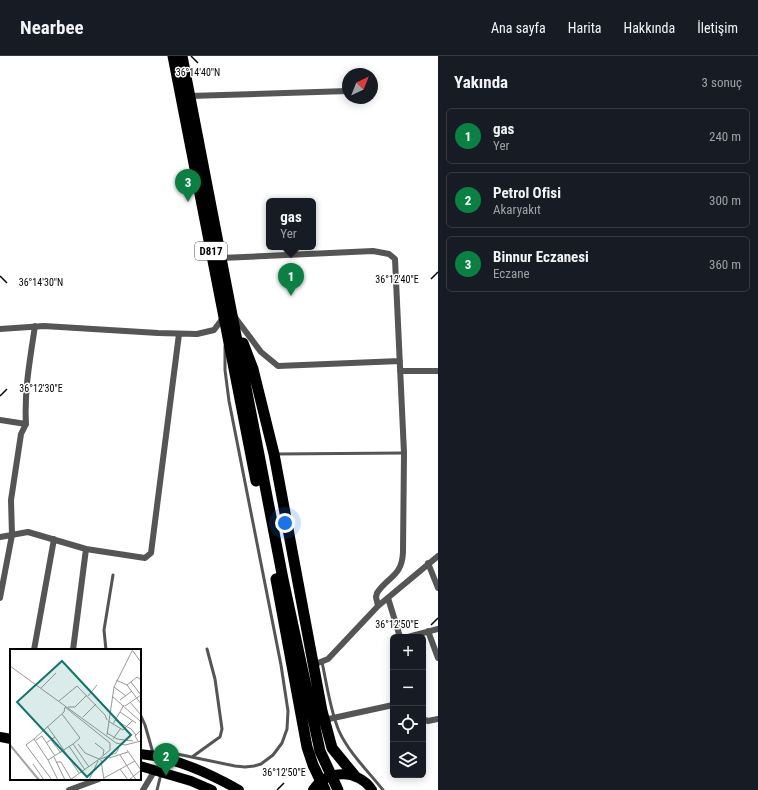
<!DOCTYPE html>
<html lang="tr">
<head>
<meta charset="utf-8">
<style>
	body { margin:0; font-family:"Roboto Condensed",sans-serif; background:#242831; color:#f1f3f6 }
	.controls { position:absolute; right:12px; bottom:12px; display:grid; overflow:hidden; border-radius:6px; box-shadow:0 2px 10px #0003 }
	.controls button { width:36px; height:36px; display:grid; place-items:center; padding:0; border:0; border-bottom:1px solid #363941; background:#171b24; color:#f1f3f6; font:20px sans-serif }
	.compass { position:absolute; left:342px; top:12px; width:36px; height:36px; border-radius:50%; background:#171b24; box-shadow:0 2px 10px #0003; rotate:43deg }
	.you { position:absolute; left:285px; top:467px; width:14px; height:14px; margin:-10px; border:3px solid #fff; border-radius:50%; background:#1a73e8; box-shadow:0 0 0 6px #1a73e833 }
	.badge { display:grid; place-items:center; width:26px; height:26px; border-radius:50%; background:#0b8043; color:#fff; font-size:13px; font-weight:700 }
	.pin { position:absolute; translate:-50% -33px; filter:drop-shadow(0 1px 2px #0008) }
	.pin::after { content:''; position:absolute; top:21px; width:14px; height:12px; background:inherit; clip-path:polygon(0 0,100% 0,50% 100%) }
	.popup { position:absolute; left:266px; top:142px; width:50px; height:52px; box-sizing:border-box; display:grid; place-content:center; border-radius:6px; background:#171b24; filter:drop-shadow(0 1px 3px #0005); font-size:13px; white-space:nowrap; color:#9ea1a6 }
	.popup b { font-size:15px; color:#f1f3f6 }
	.popup::after { content:''; position:absolute; left:50%; top:100%; margin-left:-8px; border:8px solid transparent; border-top-color:#171b24 }
	.list { margin:0; padding:0; list-style:none }
	h2 { display:flex; justify-content:space-between; align-items:center; height:52px; margin:0; padding:0 16px; font-size:17px }
	h2 small { font-size:13px; font-weight:400; color:#9ea1a6 }
	.list li { display:grid; grid-template-columns:26px 1fr auto; gap:12px; align-items:center; box-sizing:border-box; height:56px; margin:0 8px 8px; padding:0 8px; border:1px solid #363941; border-radius:6px }
	.list b { display:block; font-size:15px; white-space:nowrap }
	.list p { margin:0; font-size:13px; white-space:nowrap; color:#9ea1a6 }
	.list em { font-size:13px; font-style:normal; color:#9ea1a6 }
	.icon { flex:none; width:22px; height:22px; fill:none; stroke:currentColor; stroke-width:2; stroke-linecap:round; stroke-linejoin:round }
	.map { position:relative; flex:none; width:438px; height:734px; overflow:hidden }
	header { display:flex; align-items:center; gap:24px; box-sizing:border-box; height:56px; padding:0 20px; background:#171b24; border-bottom:1px solid #363941 }
	header strong { font-size:19px }
	nav { display:flex; gap:22px; margin-inline-start:auto; font-size:14px }
	main { display:flex }
	aside { flex:1; background:#171b24 }
	.map>svg:first-child { display:block }
</style>
</head>
<body>
<header>
<strong>Nearbee</strong>
<nav><a>Ana sayfa</a><a>Harita</a><a>Hakkında</a><a>İletişim</a></nav>
</header>
<main>
<div class="map">
<svg width="438" height="734" viewBox="0 0 438 734">
	<rect width="100%" height="100%" fill="#fff"/>
	<g fill="none" stroke-linecap="round" stroke-linejoin="round">
		<path stroke="#555" stroke-width="3" d="M276,398L404,397
			M106,594L104,574L113,519
			M322,606C327,629 330,654 339,675C349,697 368,715 383,734
			M140,658L145,669L153,697
			M161,697L177,698L235,710L245,711L254,710L261,708L273,699L282,687L287,673L288,655L281,609L229,345L225,314V290
			M192,701L217,683L220,681L222,673L215,623L207,593
			M157,734L161,718"/>
		<path stroke="#555" stroke-width="6" d="M190,40L348,35
			M221,202L373,195L389,198L395,203L404,397L403,496C402,521 388,520 377,537L376,541L378,550
			M234,260L261,296L278,310L400,305
			M0,273L44,270L158,277L197,278L214,274L223,262
			M400,315H438
			M0,364L26,368L21,378L11,444L12,479L0,542
			M26,368C24,336 30,303 35,270
			M0,481L28,476L86,493L73,594
			M86,493L145,502L151,497L179,278
			M428,507L438,532
			M388,542L400,581
			M428,575L438,602
			M408,581L438,573
			M34,594L54,483
			M313,609L328,603L378,550L438,500
			M423,663L428,665L438,663
			M324,664L393,649
			M69,734L99,723
			M143,734L155,714"/>
		<path stroke="#000" stroke-width="10" d="M0,681L11,683
			M140,698C174,701 209,717 239,734
			M140,710L191,725L212,734
			M313,734C326,713 359,713 372,734"/>
		<path stroke="#000" stroke-width="11" d="M173,0L256,425
			M182,0L283,523L320,695L338,734
			M243,287L253,313L274,398L322,655L332,692L355,720
			M276,523L307,691L313,709L325,734"/>
	</g>
	<path fill="none" stroke="#000" stroke-width="1.5" d="M191,0L198,7M0,220L7,227M431,223L438,216M0,340L7,333M431,569L438,562M277,734L284,727"/>
	<g text-anchor="middle" dominant-baseline="central" stroke-width="3" stroke-linejoin="round" paint-order="stroke">
		<rect fill="#fff" stroke="#4c4c4c" stroke-width="1" x="195" y="186" width="32" height="18" rx="3"/>
		<g font-size="11" font-weight="bold" fill="#000">
			<text x="211" y="195">D817</text>
		</g>
	</g>
	<g transform="translate(10 593)">
		<rect width="131" height="131" fill="#fff"/>
		<path fill="none" stroke="#a3a3a3" stroke-width="2" d="M0,96L29,131"/>
		<path fill="none" stroke="#999" stroke-width="1" d="M123,2L130,12M0,17L106,94L115,96L131,92M106,31L117,36L131,55M121,33L131,46M117,36L127,28L131,31M104,38L116,47M31,39L46,24M78,47L87,36M102,47L131,73M110,51L122,42M49,52L67,37L95,66L97,71M120,53L131,66M115,57L131,46M58,58H65L77,46M110,63L126,74M52,65L70,89L63,95M73,68L86,55M105,71L121,80L126,86M98,72L113,81L123,71M103,75L114,56M37,77L45,88M97,84L107,90L123,92M97,86L104,38L123,0M24,90L54,63L55,58L100,94V101L89,110M103,90L111,79M26,91L32,87L45,107M41,91L51,104M128,92L125,87L131,81M36,94L45,88L69,124M85,94L94,101L93,106M68,95L75,104L89,110M59,97L75,121M117,101L131,121M110,106L126,131M44,108L55,131M99,109L118,103M38,111L63,95L79,118M91,111L94,131M46,113H51L61,130M23,115L34,131M110,120L118,131M94,129L125,112M42,131L16,96L24,90L38,111L48,131M60,131L88,111L106,104L109,99M79,131L88,112M119,131L131,121"/>
		<path fill="#0f766e" fill-opacity="0.15" stroke="#0f766e" stroke-width="2" d="M52,12L121,86L77,128L7,53Z"/>
		<rect width="131" height="131" fill="none" stroke="#000" stroke-width="2"/>
	</g>
	<g font-size="10" text-anchor="middle" fill="#000" stroke="#fff" stroke-width="3" stroke-linejoin="round" paint-order="stroke">
		<text x="198" y="20">36°14'40"N</text>
		<text x="397" y="227">36°12'40"E</text>
		<text x="41" y="230">36°14'30"N</text>
		<text x="41" y="336">36°12'30"E</text>
		<text x="397" y="572">36°12'50"E</text>
		<text x="284" y="720">36°12'50"E</text>
	</g>
</svg>
<div class="controls">
<button>+</button>
<button>−</button>
<button><svg class="icon" aria-label="locate" viewBox="0 0 24 24"><circle cx="12" cy="12" r="6"/><path d="M12 2v4M12 18v4M2 12h4M18 12h4"/></svg></button>
<button><svg class="icon" aria-label="layers" viewBox="0 0 24 24"><path d="M12 4l9 5-9 5-9-5zM3 14l9 5 9-5"/></svg></button>
</div>
<svg class="compass" viewBox="-18 -18 36 36"><path d="M0-13l5 13h-10z" fill="#e53935"/><path d="M0 13l5-13h-10z" fill="#9ea1a6"/></svg>
<div class="you"></div>
<div class="pin badge" style="left:291px;top:240px">1</div>
<div class="popup"><b>gas</b>Yer</div>
<div class="pin badge" style="left:166px;top:720px">2</div>
<div class="pin badge" style="left:188px;top:146px">3</div>
</div>
<aside>
<h2>Yakında<small>3 sonuç</small></h2>
<ul class="list">
<li><span class="badge">1</span><div><b>gas</b><p>Yer</p></div><em>240 m</em></li>
<li><span class="badge">2</span><div><b>Petrol Ofisi</b><p>Akaryakıt</p></div><em>300 m</em></li>
<li><span class="badge">3</span><div><b>Binnur Eczanesi</b><p>Eczane</p></div><em>360 m</em></li>
</ul>
</aside>
</main>
</body>
</html>
